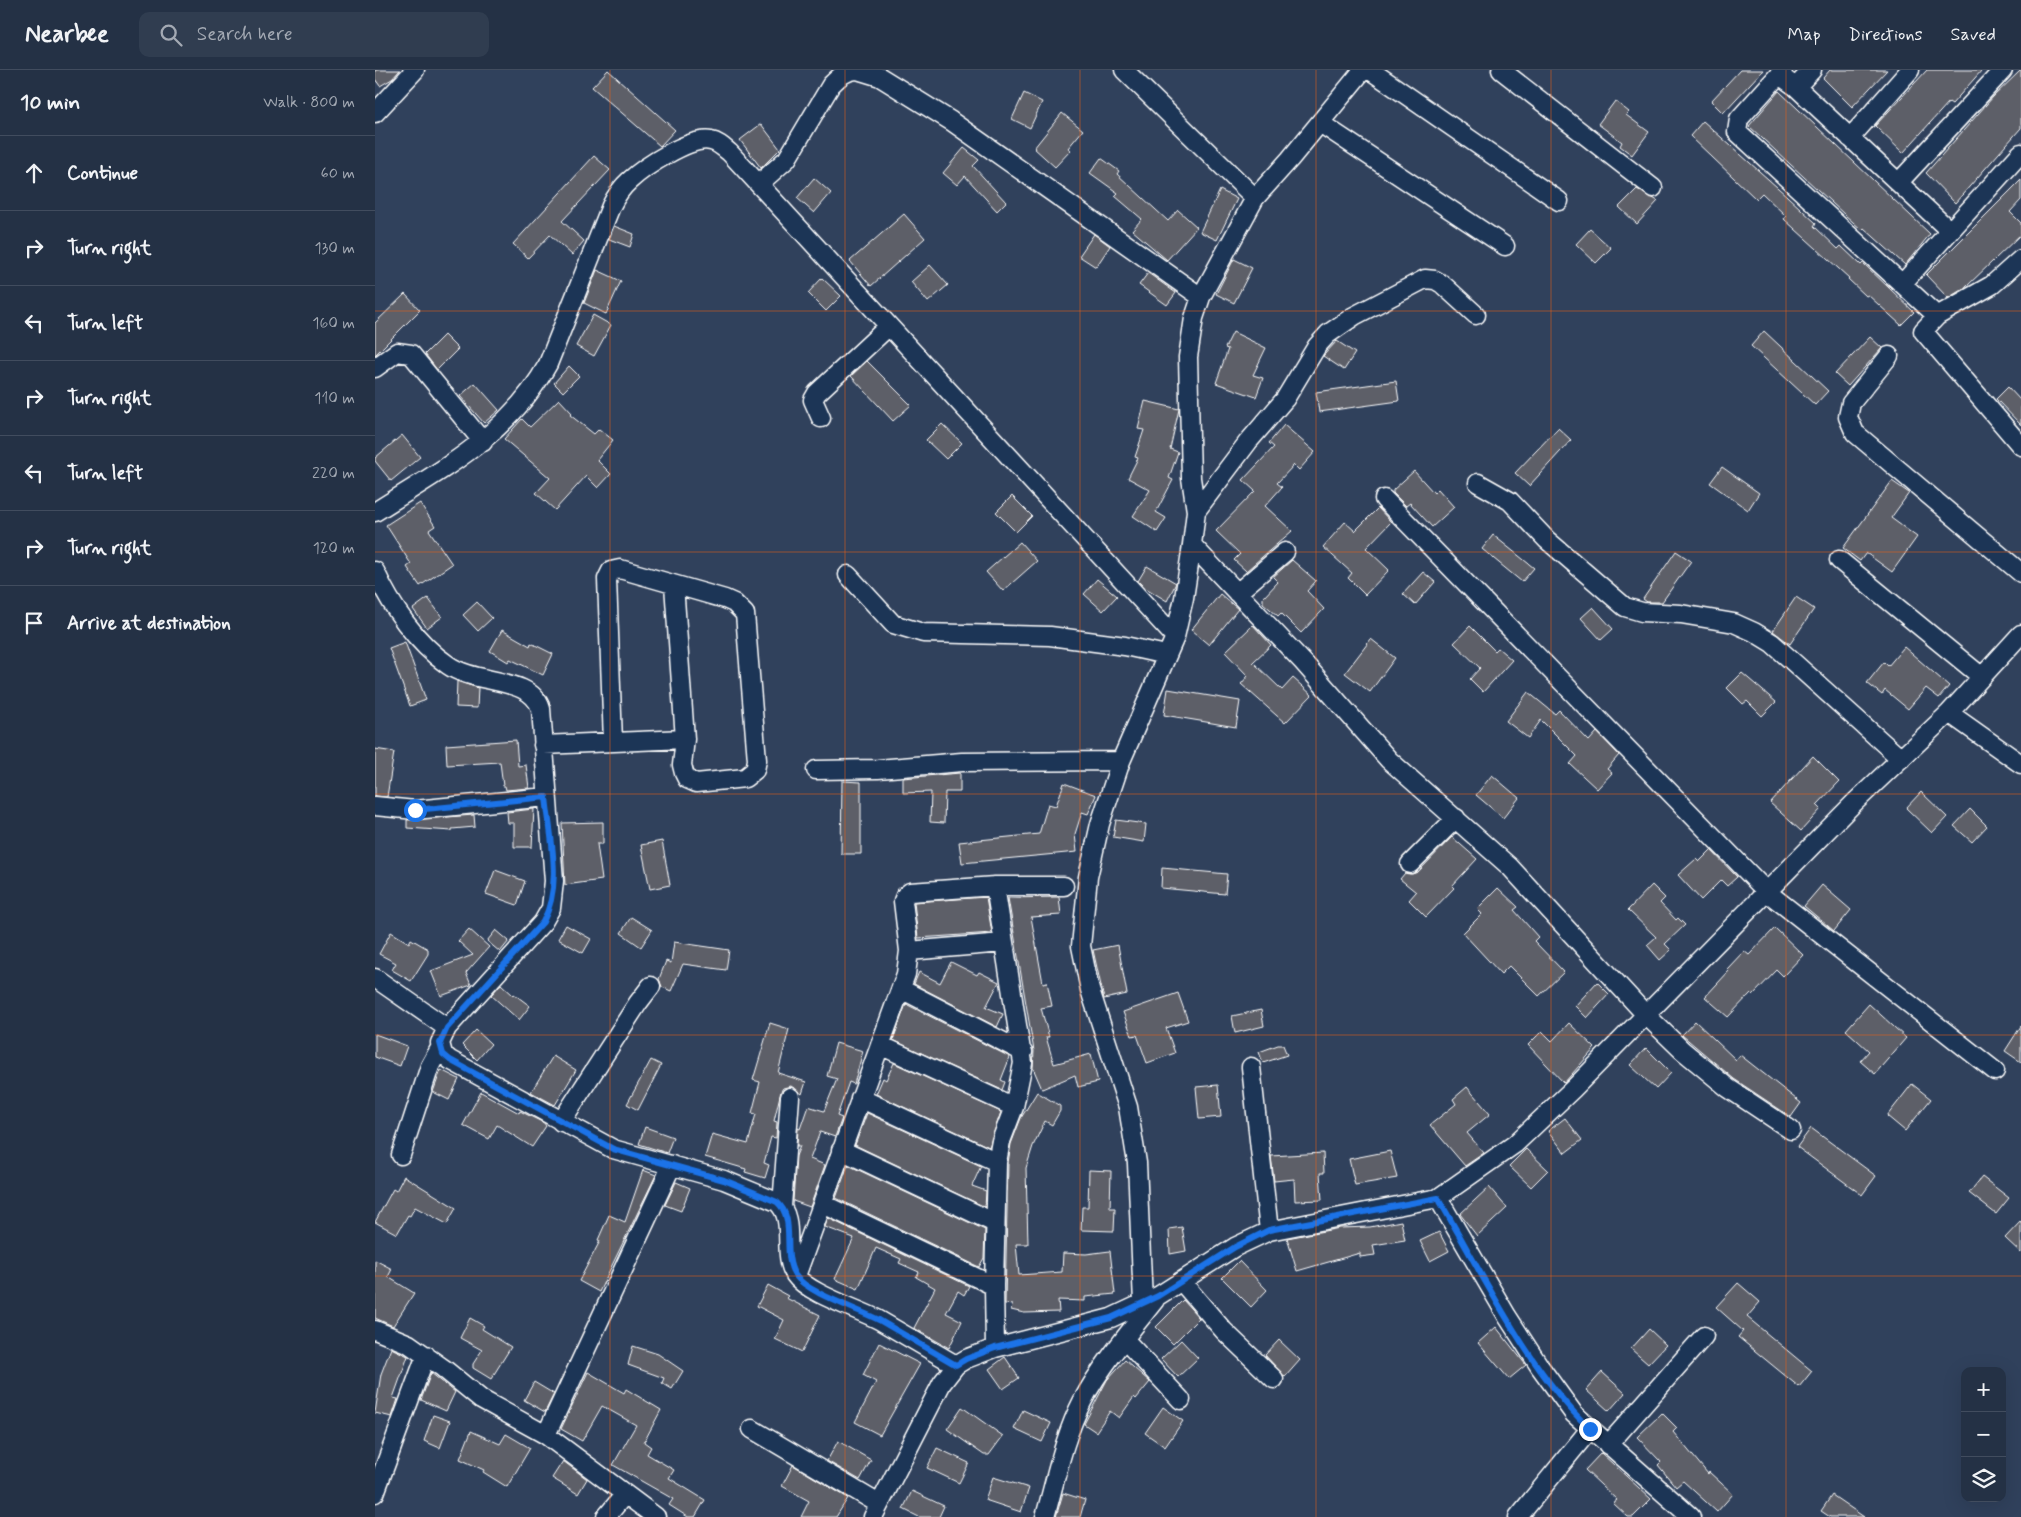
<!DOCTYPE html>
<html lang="en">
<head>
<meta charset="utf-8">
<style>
	body { margin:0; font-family:Mynerve,sans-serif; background:#303d50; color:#f1f3f6 }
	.controls { position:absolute; right:15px; bottom:15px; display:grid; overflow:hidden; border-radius:10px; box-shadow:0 5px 20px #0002 }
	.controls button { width:45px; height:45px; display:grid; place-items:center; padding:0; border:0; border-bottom:1px solid #414c5e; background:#243145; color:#f1f3f6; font:25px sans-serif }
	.stop { position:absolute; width:15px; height:15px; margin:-11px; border:4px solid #1a73e8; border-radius:50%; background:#fff }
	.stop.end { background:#1a73e8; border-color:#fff; box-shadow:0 1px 5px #0008 }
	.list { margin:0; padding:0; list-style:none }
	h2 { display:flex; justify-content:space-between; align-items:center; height:65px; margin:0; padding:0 20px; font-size:21px }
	h2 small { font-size:16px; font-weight:400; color:#a3a9b3 }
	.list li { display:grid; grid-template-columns:32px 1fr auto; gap:15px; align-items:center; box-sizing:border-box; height:75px; padding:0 20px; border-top:1px solid #414c5e }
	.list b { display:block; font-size:19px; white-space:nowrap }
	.list em { font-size:16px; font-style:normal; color:#a3a9b3 }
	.icon { flex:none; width:28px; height:28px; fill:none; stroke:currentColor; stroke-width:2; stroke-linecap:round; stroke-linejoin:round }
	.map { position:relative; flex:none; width:1646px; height:1447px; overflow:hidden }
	header { display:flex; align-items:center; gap:30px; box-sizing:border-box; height:70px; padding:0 25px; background:#243145; border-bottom:1px solid #414c5e }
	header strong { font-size:24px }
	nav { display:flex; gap:28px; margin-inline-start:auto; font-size:18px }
	.search { width:350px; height:45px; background:#303d50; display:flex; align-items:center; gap:12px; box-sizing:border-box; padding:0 18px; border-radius:10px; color:#a3a9b3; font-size:19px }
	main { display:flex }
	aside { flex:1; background:#243145 }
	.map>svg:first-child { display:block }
</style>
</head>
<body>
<header>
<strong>Nearbee</strong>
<div class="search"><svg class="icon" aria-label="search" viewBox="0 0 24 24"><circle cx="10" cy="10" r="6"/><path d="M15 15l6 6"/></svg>Search here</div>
<nav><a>Map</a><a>Directions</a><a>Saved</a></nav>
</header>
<main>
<aside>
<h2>10 min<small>Walk · 800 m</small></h2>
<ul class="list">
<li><svg class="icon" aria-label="ahead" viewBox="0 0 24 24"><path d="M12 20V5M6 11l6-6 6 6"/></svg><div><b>Continue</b></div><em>60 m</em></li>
<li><svg class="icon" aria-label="right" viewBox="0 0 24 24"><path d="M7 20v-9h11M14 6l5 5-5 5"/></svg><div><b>Turn right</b></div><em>130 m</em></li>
<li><svg class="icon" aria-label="left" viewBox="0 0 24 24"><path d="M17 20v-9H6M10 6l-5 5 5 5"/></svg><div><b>Turn left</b></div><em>160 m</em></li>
<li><svg class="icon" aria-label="right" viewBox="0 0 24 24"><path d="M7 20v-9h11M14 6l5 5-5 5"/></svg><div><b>Turn right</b></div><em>110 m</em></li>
<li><svg class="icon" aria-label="left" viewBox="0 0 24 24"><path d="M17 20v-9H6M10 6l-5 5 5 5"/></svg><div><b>Turn left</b></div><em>220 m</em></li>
<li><svg class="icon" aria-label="right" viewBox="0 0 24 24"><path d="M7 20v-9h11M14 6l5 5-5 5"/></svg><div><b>Turn right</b></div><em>120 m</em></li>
<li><svg class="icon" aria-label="arrive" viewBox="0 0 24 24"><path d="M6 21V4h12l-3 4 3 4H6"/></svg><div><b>Arrive at destination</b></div></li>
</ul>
</aside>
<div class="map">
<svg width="1646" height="1447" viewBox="0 0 1646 1447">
	<rect width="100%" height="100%" fill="#30415c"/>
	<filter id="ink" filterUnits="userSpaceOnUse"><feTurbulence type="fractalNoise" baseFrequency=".02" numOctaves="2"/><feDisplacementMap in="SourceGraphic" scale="10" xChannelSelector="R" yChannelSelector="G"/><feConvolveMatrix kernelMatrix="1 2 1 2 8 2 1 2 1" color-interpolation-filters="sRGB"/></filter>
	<g filter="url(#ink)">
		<path fill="#5d5e67" stroke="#fff" d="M0,0H25L17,9L5,16L0,9Z
			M233,0L300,60L285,76L217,17Z
			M1365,0H1388L1348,43L1336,31Z
			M1455,0H1512L1477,37L1448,8Z
			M1552,0H1607L1577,34L1574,32L1528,83L1500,56Z
			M1646,0V58L1580,133L1551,103L1618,27Z
			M1404,21L1555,164L1530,195L1489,158L1487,160L1470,145L1374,56Z
			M649,23L667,32L655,58L637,49Z
			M1240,31L1254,42L1251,45L1274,62L1257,85L1245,76L1247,72L1223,54Z
			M687,43L708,60L693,78L696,80L680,97L659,78Z
			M1328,51L1412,126L1441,153L1439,156L1463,179L1466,176L1486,195L1488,193L1539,242L1526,255L1493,225L1491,226L1473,209L1474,208L1409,149L1411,146L1387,123L1381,129L1315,66Z
			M386,54L405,79L386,98L365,70Z
			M589,78L604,90L598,96L631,132L622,141L590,106L582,115L568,103Z
			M219,86L235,100L187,151L209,171L197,185L175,165L153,188L138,174Z
			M726,88L744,101L742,104L793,151L803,140L822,157L792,190L757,160L767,149L740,126L743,123L715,103Z
			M439,108L456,123L439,143L422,128Z
			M1646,110V130L1635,142L1646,153V164L1591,217L1573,228L1551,205Z
			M1262,119L1283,131L1262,154L1244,137Z
			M845,120L862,129L842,170L825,162Z
			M529,144L550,168L496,216L475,191Z
			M239,156L259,164L255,177L234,169Z
			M1215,159L1236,178L1221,193L1201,174Z
			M719,164L735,176L721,197L704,186Z
			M859,189L877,198L859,233L841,224Z
			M555,195L573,215L553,232L536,212Z
			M222,200L246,211L231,244L209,233Z
			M773,203L801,223L792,235L764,215Z
			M447,208L466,226L451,241L433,223Z
			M30,224L45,240L0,285V253Z
			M218,245L236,255L219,286L201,276Z
			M1389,261L1453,321L1440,335L1376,276Z
			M858,262L891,278L878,305L888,308L881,327L841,313L853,279L850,278Z
			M69,265L83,279L62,300L50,284Z
			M1495,267L1507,278L1473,316L1460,304Z
			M962,271L980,283L969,300L948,286Z
			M492,291L536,335L518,351L476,306Z
			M194,296L204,306L188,322L179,313Z
			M1021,311L1024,331L944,342L941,322Z
			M100,313L124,340L109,353L85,326Z
			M1633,317L1646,331V355L1621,329Z
			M184,329L197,343L195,345L219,364L224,359L238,370L222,390L236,404L223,418L211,406L180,440L161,423L175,408L129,369L147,349L155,357Z
			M770,331L804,339L795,379L803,382L794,408L798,410L781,442L791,448L782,462L758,446L775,420L753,408L763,388L760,387L769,360L763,359Z
			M567,354L587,373L571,389L551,370Z
			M909,355L940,382L924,400L919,395L902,413L907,417L890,436L917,461L871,501L859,490L865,484L841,461L880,421L868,410L899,377L894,373Z
			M1183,358L1196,370L1154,416L1140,403Z
			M27,365L45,387L16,411L0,391V388Z
			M1347,397L1384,423L1373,440L1335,413Z
			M1039,401L1059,423L1063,419L1079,437L1057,457L1035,433L1031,436L1018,423V420Z
			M1517,411L1534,423L1516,448L1542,467L1517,502L1491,483L1485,491L1468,478Z
			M637,426L657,446L641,462L621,442Z
			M45,433L60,456L54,460L77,494L45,516L32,497L36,494L11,455Z
			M1003,438L1016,452L991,478L1014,500L990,525L973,508L977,503L948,477L970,452L980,461Z
			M1118,465L1159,498L1147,512L1107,479Z
			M645,472L662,491L628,521L611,502Z
			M1301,481L1316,491L1287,532H1272L1268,529Z
			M917,490L941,511L932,521L949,539L926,563L906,543L903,546L888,533V528L903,512L898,507Z
			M772,496L801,513L792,531L769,517L763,511Z
			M1048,502L1060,512L1040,535L1028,524Z
			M722,509L742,526L728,541L709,524Z
			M845,524L863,539L834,575L816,560Z
			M1421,527L1439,539L1415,574L1398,561Z
			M53,528L67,547L52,558L38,539Z
			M102,532L117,548L103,561L88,545Z
			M1218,537L1238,559L1226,570L1206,548Z
			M878,555L896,575L878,592L907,620L918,608L937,625L910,653L866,614L873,606L850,582Z
			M1095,556L1120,581L1123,578L1137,590L1108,622L1095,609L1105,598L1079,573Z
			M127,560L155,576L156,573L178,584L168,605L135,589L133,592L115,581Z
			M996,569L1020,588L995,622L970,603Z
			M30,572L51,630L35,636L14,578Z
			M1529,577L1574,616L1564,628L1551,618L1533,639L1510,620L1507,625L1492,613L1509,592L1513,596Z
			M1367,603L1401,632L1387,646L1372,631L1368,634L1352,618Z
			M82,611L103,618L102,638L81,637Z
			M793,619L865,631L861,657L789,645Z
			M1153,622L1180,644L1184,640L1214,671L1222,662L1244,685L1232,699L1237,703L1222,719L1195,694L1202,686L1166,650L1153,668L1131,651Z
			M141,670L143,696L151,695L154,718L131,720L130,716H128L125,692L72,695L71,675Z
			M0,679L19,682L12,727L0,726Z
			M1438,686L1464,712L1442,735L1446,739L1426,761L1395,733Z
			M585,703V722H570L569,753L555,752L556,722L528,723V708Z
			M1117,705L1144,728L1128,748L1101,725Z
			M467,711L486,712V784H466Z
			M689,713L721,725L713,744L707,742L700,764L702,782L587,793L584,772L664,764L673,734L681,736Z
			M1546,722L1572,747L1557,763L1531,738Z
			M159,739L157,777H139V753H133L132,742Z
			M1595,739L1612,756L1597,772L1579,756Z
			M99,745L100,757L77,759V761L32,758V750Z
			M741,750L771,754L769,772L738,767Z
			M228,752V774H222L227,810L190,815L187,753Z
			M1077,767L1102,789L1077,816L1079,818L1051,847L1034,830L1041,822L1025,809L1030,803L1037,804L1043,802Z
			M287,771L295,815L275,819L266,775Z
			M1336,780L1362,807L1352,816L1346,810L1326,830L1303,805L1321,789L1324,792Z
			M787,798L852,804L850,824L786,818Z
			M120,800L150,811L142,835L111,824Z
			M1277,815L1290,828L1285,833L1301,850L1303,848L1310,855L1290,874L1296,880L1285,890L1272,875L1281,867L1253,840Z
			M1447,815L1476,840L1459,861L1429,836Z
			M1123,818L1143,837L1139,840L1163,867L1159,871L1189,902L1164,926L1134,896L1126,904L1088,863L1107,844L1102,839Z
			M611,827L617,863L543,868L539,832Z
			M684,827L686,845L656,847L668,913L672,912L677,936L666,938L674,967H671L679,994L716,984L723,1012L703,1017L700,1005L667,1019L658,998L659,981L633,828Z
			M256,847L277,860L266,877L246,863Z
			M191,855L216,869L208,883L183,869Z
			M1400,858L1428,885L1408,906L1402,900L1378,925L1376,923L1353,947L1330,927L1354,901L1352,899L1369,881L1374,885Z
			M94,859L114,877L91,903L96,915L66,926L56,901L98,885L83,871Z
			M121,860L134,871L125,882L112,871Z
			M16,862L34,873L36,869L53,879V884L36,911L17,900L21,893L4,884Z
			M299,872L354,880L351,900L308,894L296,921L287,917L284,909L291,891L296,893Z
			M743,875L752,924L729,929L718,880Z
			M576,892L602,905L604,902L624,912L611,937L628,944L622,957L539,914L544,902L565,913Z
			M1222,912L1234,924L1212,948L1200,936Z
			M126,914L138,925L139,924L155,936L144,950L116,925Z
			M803,923L813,951L791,958L800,983L772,993L762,965L757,966L748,942Z
			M531,934L635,987L626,1010L630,1012L627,1020L518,970Z
			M1494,934L1531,968L1500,1004L1485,991L1494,981L1471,960Z
			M886,940L889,956L860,963L857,946Z
			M1320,951L1361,990L1365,985L1426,1033L1416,1047L1359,1009L1307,965Z
			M395,953L414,959L403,1003L431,1012L427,1024L416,1016L408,1018L406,1021L399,1051L402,1052L401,1068L396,1067L389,1093L394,1095L390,1108L370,1102L371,1099L330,1087L337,1064L373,1074L381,1044L377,1043L385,1012L378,1010Z
			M1194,953L1220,978L1189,1013L1153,975L1167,961L1177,971Z
			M1646,956V992L1630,981Z
			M101,960L116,974L102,990L87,975Z
			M0,964L32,976L25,996L0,987Z
			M461,973L488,981L479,1014L474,1012L462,1046L467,1048L460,1067L445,1062L435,1089L450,1095L435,1137L418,1131L421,1086L425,1076H422L423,1058L425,1059L433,1036L449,1041L462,1009L452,1006Z
			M903,975H908L912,985L888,993L884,982Z
			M1271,978L1296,1003L1281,1019L1255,995Z
			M178,986L201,1000L180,1035L156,1022Z
			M276,990L286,995L263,1040L252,1034Z
			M519,993L626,1042L614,1077L501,1024L508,1008L511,1010Z
			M66,1000L84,1009L74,1030L58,1022Z
			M1537,1014L1556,1029L1530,1061L1512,1046Z
			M843,1015L846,1047L824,1049L821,1017Z
			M1092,1017L1115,1044L1092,1063L1109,1083L1090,1096L1055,1055L1081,1034L1078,1029Z
			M106,1022L144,1043L145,1041L169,1053L171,1056L157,1077L122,1055L114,1069L88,1055Z
			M662,1022L685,1036V1041L677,1055L670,1051L658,1076L651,1098L653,1174H641L644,1205L687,1202L688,1183L711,1184L735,1181L740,1224L710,1227V1231L683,1230L684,1242L649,1243L636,1240L637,1235L630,1234L633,1093L636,1074L646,1048Z
			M492,1043L606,1096L597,1116L611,1121L610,1137L480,1075Z
			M1190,1048L1207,1070L1190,1083L1173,1061Z
			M270,1057L298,1067L292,1083L264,1074Z
			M1436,1058L1501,1106L1487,1125L1422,1077Z
			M1151,1079L1173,1100L1156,1117L1134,1096Z
			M1015,1081L1022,1108L980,1115L974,1089Z
			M948,1083L949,1103H945L947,1130L920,1131L919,1109L899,1111L896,1086Z
			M473,1095L610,1160L609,1188L604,1197L461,1128Z
			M268,1100L281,1105L224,1222L204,1211L225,1171L223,1170L234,1145L250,1152Z
			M714,1100L736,1101L735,1138H740L739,1161L706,1160L707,1137H713Z
			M29,1106L81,1138L72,1154L40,1137L35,1146L33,1145L22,1164L0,1152L18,1119L21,1121Z
			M1607,1107L1634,1128L1621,1144L1594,1123Z
			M301,1112L315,1118L306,1141L290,1135Z
			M1114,1117L1132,1138L1102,1166L1085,1144Z
			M453,1148L594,1216L589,1225L583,1221L571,1243L587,1251L574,1278L539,1258L560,1218L541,1207L544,1202L524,1193L526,1189L501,1178L483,1219L460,1209L479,1168L450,1157Z
			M1026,1151L1030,1170L998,1175L1000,1185L985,1187V1183L922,1201L912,1168L965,1158L995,1157Z
			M1646,1151V1183L1630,1168Z
			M807,1157L811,1181L795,1184L794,1159Z
			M1064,1162L1074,1181L1055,1191L1045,1171Z
			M0,1190L17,1199L13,1207L39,1223L18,1256L0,1248Z
			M864,1191L892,1220L876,1237L847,1208Z
			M1363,1213L1385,1232L1372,1247L1437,1301L1424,1317L1363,1267L1368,1261L1341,1237Z
			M393,1215L413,1226L411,1228L445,1245L427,1282L400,1269L409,1250L382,1236Z
			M808,1230L824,1248L798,1274L781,1257Z
			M95,1248L109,1256L107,1259L136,1277L116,1309L98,1298V1294L107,1280L85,1268Z
			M1121,1257L1151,1295L1134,1309L1103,1273Z
			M1274,1259L1291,1275L1273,1294L1256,1279Z
			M806,1270L823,1288L803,1307L786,1289Z
			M904,1270L925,1290L910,1307L890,1285Z
			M504,1273L545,1294L505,1365L480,1352L501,1312L488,1305Z
			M258,1276L283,1284L308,1301L297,1319L287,1313L289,1308L253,1295Z
			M16,1278L33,1286L18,1328L23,1329L17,1347L0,1343L6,1304Z
			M630,1287L644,1308L628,1319L614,1299Z
			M750,1290L775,1312L761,1329L759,1327L744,1348L735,1341L721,1362L709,1354L732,1310Z
			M213,1302L249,1323L251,1319L286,1340L269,1372L276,1377L272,1384L299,1400L294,1408L330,1430L320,1447H313L294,1435L298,1429L238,1395L261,1355L227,1336L207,1371L186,1359Z
			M1227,1302L1250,1323L1234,1341L1211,1320Z
			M56,1303L80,1322L71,1341L46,1330Z
			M159,1312L179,1324L170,1342L149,1330Z
			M587,1337L628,1366L614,1385H609L572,1359Z
			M788,1337L808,1351L790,1377L770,1363Z
			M648,1340L676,1353L667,1372L639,1359Z
			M1287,1343L1302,1358L1298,1362L1333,1404L1334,1402L1358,1424L1342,1442L1308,1411L1301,1417L1283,1395L1286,1392L1262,1367Z
			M58,1345L75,1351L65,1378L49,1371Z
			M96,1361L125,1374L131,1364L155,1378L132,1417L108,1402L109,1400L85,1389Z
			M463,1371L496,1390L485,1410L452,1391Z
			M562,1378L594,1393L584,1413L552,1398Z
			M1226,1383L1276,1429L1258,1447H1253L1238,1433L1242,1430L1210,1400Z
			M188,1391L212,1409L203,1424L177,1408Z
			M418,1395L473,1428L461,1447H426L434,1431L407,1416Z
			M618,1407L654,1418L646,1442L610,1430Z
			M537,1421L569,1436L564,1447H544L528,1439Z
			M688,1423L710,1430L705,1447H681Z
			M1457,1425L1489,1447H1455L1446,1441Z"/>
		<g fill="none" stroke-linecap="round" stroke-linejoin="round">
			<g stroke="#fff" stroke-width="21">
				<path id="minor" d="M482,0L505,7L576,51L826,227
					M749,0L880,128
					M988,0L915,89L880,128L826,227L819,248L813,287L816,408L821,441L817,475L928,592L1014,690L1135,797L1271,945L1307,980L1353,1018L1416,1060
					M995,0L1184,131
					M1126,0L1278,118
					M1408,0L1364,49L1362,62L1562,246
					M1404,5L1421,17L1575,161
					M1421,17L1437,0
					M0,43L40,0
					M945,53L1130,176
					M1475,68L1535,0
					M1524,112L1628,0
					M384,114L412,89L456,15C464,7 470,1 481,0
					M1646,189L1617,215L1562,246L1548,261L1646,376
					M1527,214L1646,83
					M1514,286L1476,333L1473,347L1480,363L1646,503
					M0,298L22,282L36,284L108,372
					M446,348L438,330L442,323L514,256
					M1103,413L1135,431L1172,470L1250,537L1267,542L1306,544L1359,553L1379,562L1397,573L1526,689
					M1009,429L1392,822L1620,1001
					M821,441L873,372L910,329L942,276L953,264L979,246L1050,209L1060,210L1067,214L1101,245
					M0,442C67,399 133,366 173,294L236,136C241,126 246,118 254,111C269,97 316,66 336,71C343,72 349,78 355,83L800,567
					M1464,490L1607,607
					M0,501C16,536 41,573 73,595C101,615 156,606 166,639L179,811L176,838L168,852L72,958L65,973L68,984L75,990L238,1079L349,1110L402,1132C422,1149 406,1183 420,1205C432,1223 483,1239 504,1250C530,1265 555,1280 581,1295
					M473,505L518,554L548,563L675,566L750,576L791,585
					M862,523L910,482
					M1574,643L1646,694
					M238,672L232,509L236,501L245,499L350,529L359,533L370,544L382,690L380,700L370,708L321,713L312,709L309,703L307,695L310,669L299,515
					M168,675L310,669
					M441,700L503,699L587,692L746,691
					M0,736L40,740L171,727
					M1035,794L1081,748
					M620,816L648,993L639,1037L626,1071L622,1092L619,1216L620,1278
					M534,881L628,873
					M0,908L72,958
					M526,919L648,982
					M505,975L639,1037
					M876,997L894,1161
					M485,1028L622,1092
					M186,1052L263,933L276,916
					M466,1080L620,1153
					M26,1085L55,996L65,978
					M1063,1128L1132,1246L1165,1297L1199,1344L1316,1447
					M448,1134L619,1216
					M407,1136L415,1027
					M421,1206L531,904L534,881L528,831L530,826L535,822L620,816H689
					M806,1211L849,1261L899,1309
					M768,1233L762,1093L753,1037L715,920L706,876L713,807L725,754L746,691L800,567L809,528L817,475
					M0,1260L34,1274L68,1298L106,1329L171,1365L281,1447
					M749,1269L806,1330
					M377,1359L504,1434
					M171,1365L297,1095
					M1233,1375L1329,1266
					M0,1423L51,1285
					M231,1447L250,1424
					M498,1447L567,1313L581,1295L591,1289L620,1278L736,1248L783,1226L860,1177L894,1161L1063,1128L1140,1074L1198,1019L1479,733L1574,643L1646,564
					M670,1447C681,1408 689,1366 708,1330C725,1297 757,1259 780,1230
					M1143,1447L1215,1359"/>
			</g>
			<use href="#minor" stroke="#1d3557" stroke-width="18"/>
		</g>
	</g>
	<g fill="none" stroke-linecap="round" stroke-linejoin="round" filter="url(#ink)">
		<path stroke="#1a73e8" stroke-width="6" d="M40,740L171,727C175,768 188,814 168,852L72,958L65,973L68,984L75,990L238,1079L349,1110L402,1132C422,1149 406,1183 420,1205C432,1223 483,1239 504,1250C530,1265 555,1280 581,1295L591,1289L620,1278L736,1248L783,1226L860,1177L894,1160L1063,1128C1106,1201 1153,1300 1215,1359"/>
	</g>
	<path fill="none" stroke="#e96118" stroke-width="1" stroke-opacity="0.55" d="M235,0V1447M470,0V1447M705,0V1447M941,0V1447M1176,0V1447M1411,0V1447M0,241H1646M0,482H1646M0,724H1646M0,965H1646M0,1206H1646"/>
</svg>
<div class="controls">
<button>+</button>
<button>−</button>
<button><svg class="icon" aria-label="layers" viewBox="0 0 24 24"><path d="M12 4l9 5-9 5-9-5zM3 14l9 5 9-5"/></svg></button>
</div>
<div class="stop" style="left:40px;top:740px"></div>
<div class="stop end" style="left:1215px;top:1359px"></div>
</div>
</main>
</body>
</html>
